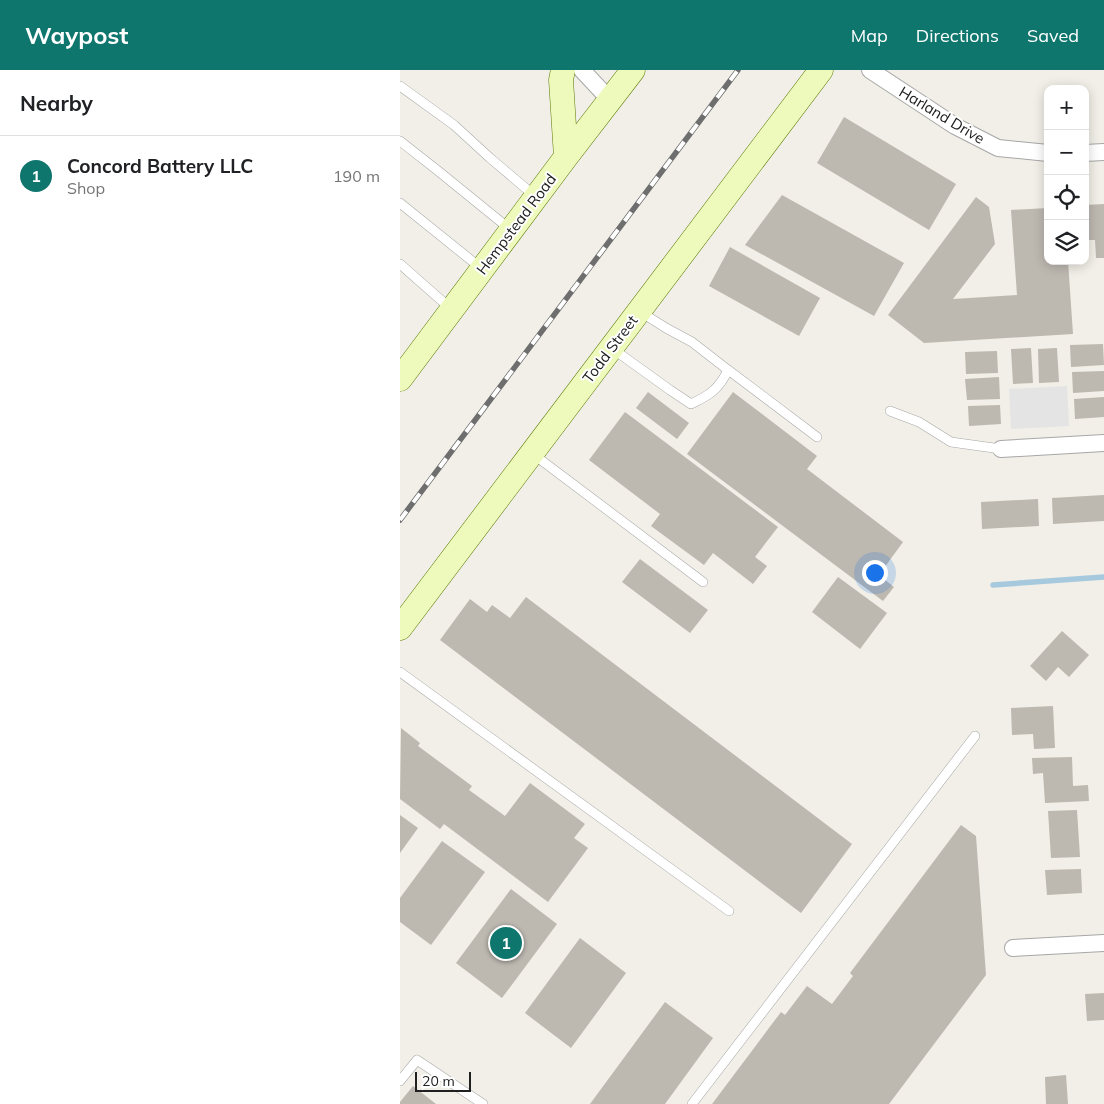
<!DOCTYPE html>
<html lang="en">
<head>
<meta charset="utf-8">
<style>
	body { margin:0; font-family:Mulish,sans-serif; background:#f2f2f2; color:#202124 }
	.controls { position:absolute; right:15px; top:15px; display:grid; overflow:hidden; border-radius:10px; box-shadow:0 2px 12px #0003 }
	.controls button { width:45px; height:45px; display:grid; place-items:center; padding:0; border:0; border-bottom:1px solid #e0e0e0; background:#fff; color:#202124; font:25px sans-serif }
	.scale { position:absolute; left:15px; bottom:12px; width:56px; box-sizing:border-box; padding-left:5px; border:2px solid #202020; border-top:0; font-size:14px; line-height:18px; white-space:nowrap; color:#202020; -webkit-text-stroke:4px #fff; paint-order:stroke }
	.you { position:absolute; left:474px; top:502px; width:18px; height:18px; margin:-12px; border:4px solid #fff; border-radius:50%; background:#1a73e8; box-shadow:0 0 0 8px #1a73e833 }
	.badge { display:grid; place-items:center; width:32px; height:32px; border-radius:50%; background:#0f766e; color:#fff; font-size:16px; font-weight:700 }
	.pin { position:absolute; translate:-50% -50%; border:2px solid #fff; box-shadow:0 1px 5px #0006 }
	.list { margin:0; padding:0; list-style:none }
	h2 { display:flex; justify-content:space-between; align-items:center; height:65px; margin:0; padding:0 20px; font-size:21px }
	h2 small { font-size:16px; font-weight:400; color:#757577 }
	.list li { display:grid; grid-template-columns:32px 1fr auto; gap:15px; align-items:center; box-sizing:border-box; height:80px; padding:0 20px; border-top:1px solid #e0e0e0 }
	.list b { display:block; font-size:19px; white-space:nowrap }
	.list p { margin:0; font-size:16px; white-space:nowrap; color:#757577 }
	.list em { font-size:16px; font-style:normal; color:#757577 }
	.icon { flex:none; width:28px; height:28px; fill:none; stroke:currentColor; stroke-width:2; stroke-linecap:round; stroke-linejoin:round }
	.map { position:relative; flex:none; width:704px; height:1034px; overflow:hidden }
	header { display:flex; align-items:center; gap:30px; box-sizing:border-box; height:70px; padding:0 25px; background:#0f766e; color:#fff }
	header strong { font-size:24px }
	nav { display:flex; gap:28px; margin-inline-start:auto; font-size:18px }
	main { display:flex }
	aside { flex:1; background:#fff }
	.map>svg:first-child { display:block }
</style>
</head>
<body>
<header>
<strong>Waypost</strong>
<nav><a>Map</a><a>Directions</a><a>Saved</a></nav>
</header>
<main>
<aside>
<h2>Nearby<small></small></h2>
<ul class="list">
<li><span class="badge">1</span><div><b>Concord Battery LLC</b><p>Shop</p></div><em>190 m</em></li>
</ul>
</aside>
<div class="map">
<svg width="704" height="1034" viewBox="0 0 704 1034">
	<rect width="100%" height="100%" fill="#f1efe7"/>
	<path fill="#e4e4e4" d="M667,316L669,356L611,359L609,319Z"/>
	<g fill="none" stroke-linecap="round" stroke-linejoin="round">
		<path stroke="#a7c9de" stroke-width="5.5" d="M593,515L704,507"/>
	</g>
	<path fill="#bdb8b0" d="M444,47L556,114L529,160L417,93Z
		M382,125L504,193L474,246L345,175Z
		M576,127L589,137L595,174L553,229L617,225L611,140L648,138V191H668L673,264L524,273L488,245Z
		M704,134V188H696L695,170H687L685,135Z
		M330,177L420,228L399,266L309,216Z
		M703,274L704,295L671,297L670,275Z
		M631,278L633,313L613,314L611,279Z
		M657,278L659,312L639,313L638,279Z
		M597,281L598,303L566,304L565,282Z
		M704,301V321L673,323L672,302Z
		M599,307L600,329L567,330L565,309Z
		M248,322L289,353L277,369L236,338Z
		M333,322L417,386L407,399L503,472L479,505L494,517L483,531L287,384Z
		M704,327V347L675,349L674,329Z
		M600,335L601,354L569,356L568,336Z
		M225,342L378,457L355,487L367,496L353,514L313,483L304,495L251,456L260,444L189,390Z
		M704,425V451L653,454L652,428Z
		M638,429L639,456L582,459L581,432Z
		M240,489L308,540L290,563L222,512Z
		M438,507L487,543L460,579L412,542Z
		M126,527L452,774L401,843L40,570L70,529L87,542L92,535L110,548Z
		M662,561L689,585L669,607L658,597L646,611L630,596Z
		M653,636L655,678L634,679L633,664L612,665L611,638Z
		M1,658L20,673L18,676L72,716L69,720L105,746L130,713L185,754L174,768L188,778L148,832L44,754L40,759L0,729Z
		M672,687L673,716L688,715L689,731L645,733L643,703L633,704L632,688Z
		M677,740L680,787L651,788L648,741Z
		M0,745L18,758L0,783Z
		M561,755L576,766L586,905L489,1034H312L381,942L385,945L407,916L432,934L453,906L450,903Z
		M42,771L85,802L31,875L0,852V828Z
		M681,799L682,823L647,825L645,800Z
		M111,819L157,854L102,928L56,893Z
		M180,868L226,903L171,978L125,943Z
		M704,923V950L687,951L685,924Z
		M265,932L313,968L265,1034H190Z
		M666,1005L668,1034H646L645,1007Z
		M13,1016L36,1034H0V1032Z"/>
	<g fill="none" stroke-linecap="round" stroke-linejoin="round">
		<g stroke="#a7a7a7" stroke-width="10">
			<path id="lane" d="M0,16L54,55L90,88L136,127
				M0,71L37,100L111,160
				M0,133L82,199
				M0,194L50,238
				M213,279L270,320L291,334C310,325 319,319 328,300L292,272L266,258L239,241
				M327,299L417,367
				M490,341L519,352L551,372L601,379
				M133,384L303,512
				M0,602L329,841
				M0,1011L17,990L83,1034
				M292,1034L575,666"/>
		</g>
		<g stroke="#a7a7a7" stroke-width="18">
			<path id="street" d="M182,0L210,30
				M470,0L555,56L598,78L648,83
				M685,83L704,82
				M601,379L704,373
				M613,878L704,873"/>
		</g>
		<g stroke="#5b7905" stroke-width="25">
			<path id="secondary" d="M163,0L161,10L166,87
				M0,309L166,87L233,0
				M0,558L421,0"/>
		</g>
		<use href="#lane" stroke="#fff" stroke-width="9"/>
		<use href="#street" stroke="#fff" stroke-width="16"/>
		<use href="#secondary" stroke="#edfabc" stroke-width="24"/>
		<g stroke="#6e6e6e" stroke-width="5.5">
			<path id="rail" d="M0,450L338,0"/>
		</g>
		<use href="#rail" stroke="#fff" stroke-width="4" stroke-dasharray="11" stroke-linecap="butt"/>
	</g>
	<g text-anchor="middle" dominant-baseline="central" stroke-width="4" stroke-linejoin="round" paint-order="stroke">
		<g font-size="15" fill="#202020" stroke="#fff">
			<text transform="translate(542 45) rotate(31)">Harland Drive</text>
			<text transform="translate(116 154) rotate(-53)">Hempstead Road</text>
			<text transform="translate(210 279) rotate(-53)">Todd Street</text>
		</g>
	</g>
</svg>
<div class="controls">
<button>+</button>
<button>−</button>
<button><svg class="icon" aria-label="locate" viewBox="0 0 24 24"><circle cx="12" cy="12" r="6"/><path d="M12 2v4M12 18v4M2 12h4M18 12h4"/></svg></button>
<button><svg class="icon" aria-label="layers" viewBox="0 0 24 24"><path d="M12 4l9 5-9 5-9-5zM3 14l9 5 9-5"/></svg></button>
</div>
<div class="scale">20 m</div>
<div class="you"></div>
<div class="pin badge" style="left:106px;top:873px">1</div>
</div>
</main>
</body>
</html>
